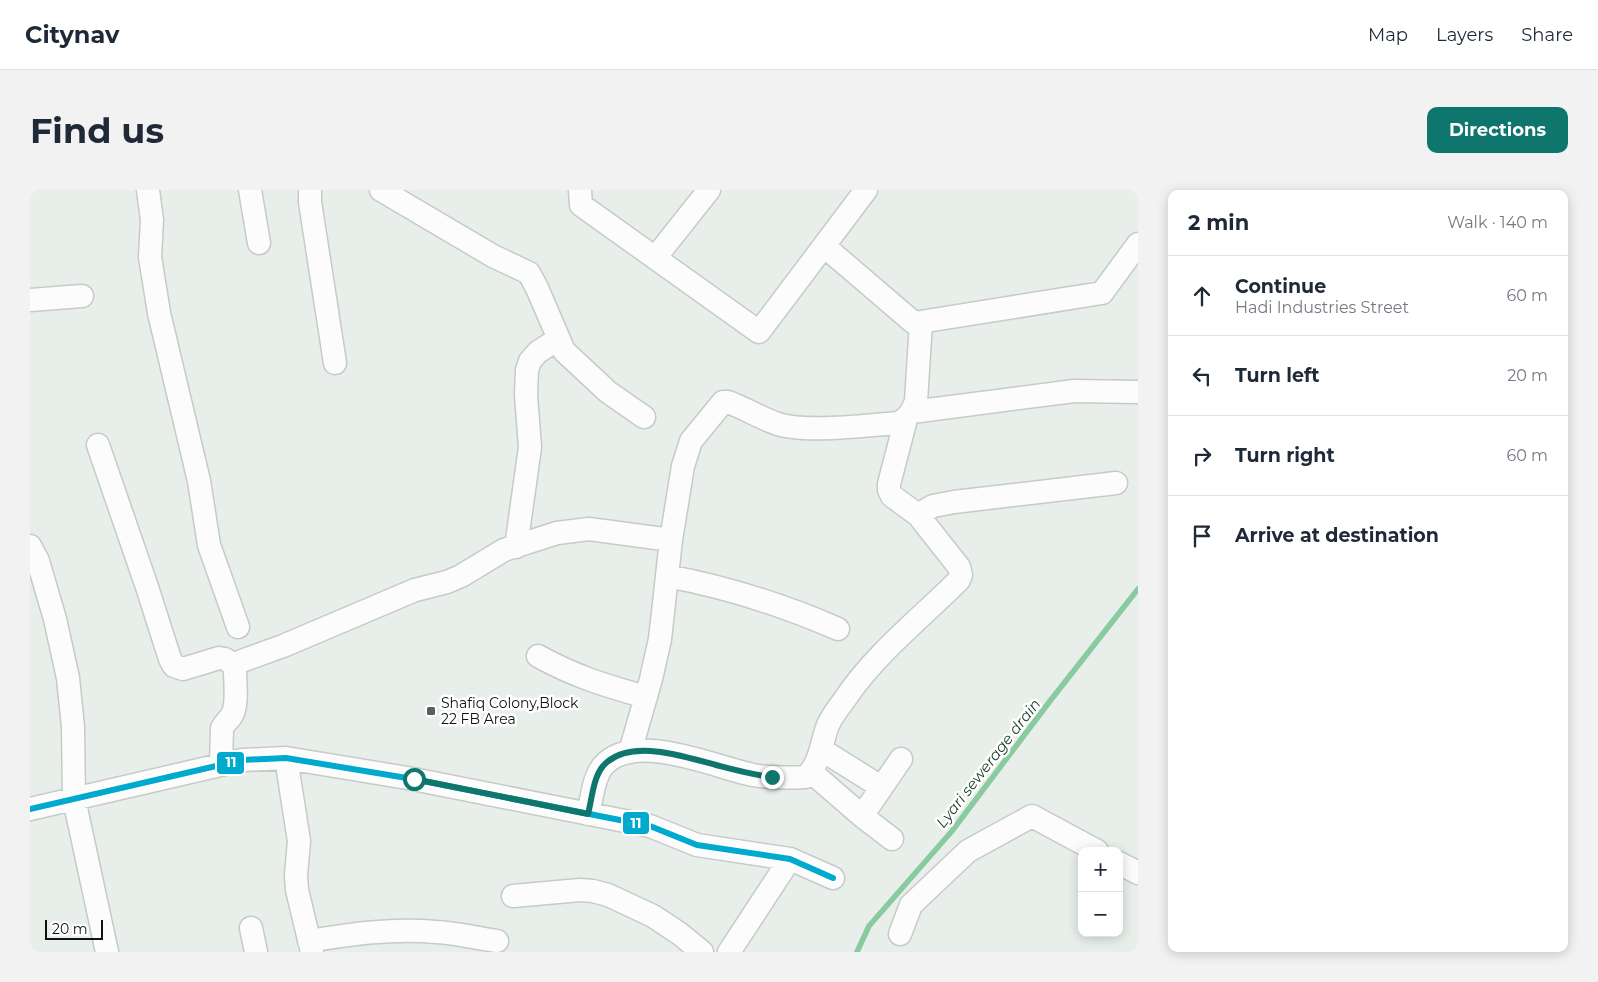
<!DOCTYPE html>
<html lang="en">
<head>
<meta charset="utf-8">
<style>
	body { margin:0; font-family:Montserrat,sans-serif; background:#f2f2f3; color:#1f2937 }
	.controls { position:absolute; right:15px; bottom:15px; display:grid; overflow:hidden; border-radius:10px; box-shadow:0 2px 12px #0003 }
	.controls button { width:45px; height:45px; display:grid; place-items:center; padding:0; border:0; border-bottom:1px solid #e0e1e3; background:#fff; color:#1f2937; font:25px sans-serif }
	.scale { position:absolute; left:15px; bottom:12px; width:58px; box-sizing:border-box; padding-left:5px; border:2px solid #0f120f; border-top:0; font-size:14px; line-height:18px; white-space:nowrap; color:#0f120f; -webkit-text-stroke:4px #fff; paint-order:stroke }
	.stop { position:absolute; width:15px; height:15px; margin:-11px; border:4px solid #0f766e; border-radius:50%; background:#fff }
	.stop.end { background:#0f766e; border-color:#fff; box-shadow:0 1px 5px #0008 }
	.list { margin:0; padding:0; list-style:none }
	h2 { display:flex; justify-content:space-between; align-items:center; height:65px; margin:0; padding:0 20px; font-size:21px }
	h2 small { font-size:16px; font-weight:400; color:#747a83 }
	.list li { display:grid; grid-template-columns:32px 1fr auto; gap:15px; align-items:center; box-sizing:border-box; height:80px; padding:0 20px; border-top:1px solid #e0e1e3 }
	.list b { display:block; font-size:19px; white-space:nowrap }
	.list p { margin:0; font-size:16px; white-space:nowrap; color:#747a83 }
	.list em { font-size:16px; font-style:normal; color:#747a83 }
	.icon { flex:none; width:28px; height:28px; fill:none; stroke:currentColor; stroke-width:2; stroke-linecap:round; stroke-linejoin:round }
	.map { position:relative; flex:none; width:1108px; height:762px; overflow:hidden; border-radius:10px }
	header { display:flex; align-items:center; gap:30px; box-sizing:border-box; height:70px; padding:0 25px; background:#fff; border-bottom:1px solid #e0e1e3 }
	header strong { font-size:24px }
	nav { display:flex; gap:28px; margin-inline-start:auto; font-size:18px }
	.intro { display:flex; align-items:center; justify-content:space-between; box-sizing:border-box; height:120px; padding:0 30px }
	h1 { margin:0; font-size:35px }
	.button { padding:12px 22px; border-radius:10px; background:#0f766e; color:#fff; font-size:18px; font-weight:700 }
	main { display:flex; gap:30px; padding:0 30px }
	aside { flex:1; background:#fff; border-radius:10px; box-shadow:0 2px 12px #0003 }
	.map>svg:first-child { display:block }
</style>
</head>
<body>
<header>
<strong>Citynav</strong>
<nav><a>Map</a><a>Layers</a><a>Share</a></nav>
</header>
<div class="intro"><h1>Find us</h1><a class="button">Directions</a></div>
<main>
<div class="map">
<svg width="1108" height="762" viewBox="0 0 1108 762">
	<rect width="100%" height="100%" fill="#e8eee9"/>
	<g fill="none" stroke-linecap="round" stroke-linejoin="round">
		<path stroke="#8acaa1" stroke-width="5.5" d="M827,762L839,736L922,641L1020,511L1108,399"/>
		<g stroke="#c6cbc7" stroke-width="25">
			<path id="minor" d="M118,0L122,30L120,67L129,123L169,291L179,355L208,437
				M220,0L229,53
				M280,0V12L305,173
				M351,0L463,66L499,83L507,98L534,161L578,202L614,227
				M550,0L551,15L729,142L836,0
				M794,56L884,133L1072,103L1108,54
				M625,68L679,0
				M0,110L52,106
				M882,222L1044,201L1108,202
				M68,255L117,397L140,469L144,476L153,479L189,468L195,469L206,476
				M888,325L903,316L924,312L1086,293
				M0,356L8,371L25,429L38,488L43,537L44,609L77,762
				M486,357L500,257L496,205L497,180L500,171L508,162L528,149
				M637,386C696,397 753,415 808,439
				M508,466C544,486 576,496 616,507
				M792,560L851,597
				M600,562L621,489L630,449L641,350L653,276L661,251L693,212H698C714,218 729,227 745,233C774,244 836,235 869,233C879,227 882,222 886,211L891,132
				M256,568L269,651L266,685L267,700L282,762
				M191,575L192,538C195,532 199,530 202,525C208,515 205,492 205,480L206,476L209,472L253,456L385,400L417,392L431,386L474,360L527,343L559,339L641,350
				M781,582L832,626L862,649
				M0,619L212,570L256,568L383,589L620,636L667,655L760,669L803,688
				M558,624C562,609 563,588 573,576C604,540 684,577 723,585C741,588 758,588 776,587C791,572 791,553 798,535C802,526 809,517 815,509C843,466 892,427 929,390L931,385L929,377L888,325L862,306L859,300V294L876,229
				M832,626L871,569
				M1089,673L1108,683
				M483,706L550,700L563,701L578,705L623,726L650,744L672,762
				M221,738L226,762
				M870,744L881,715L938,661L1002,626L1067,661
				M279,751C321,744 363,738 406,742C426,743 446,748 467,751
				M699,762L760,669"/>
		</g>
		<use href="#minor" stroke="#fcfcfc" stroke-width="22"/>
		<g stroke="#fff" stroke-width="10">
			<path id="bus-1" d="M0,619L212,570L256,568L383,589L620,636L667,655L760,669L803,688"/>
		</g>
		<use href="#bus-1" stroke="#00a9ce" stroke-width="6"/>
	</g>
	<g fill="none" stroke-linecap="round" stroke-linejoin="round">
		<path stroke="#0f766e" stroke-width="6" d="M384,589L558,624C562,609 563,588 573,576C599,547 655,567 686,575C705,580 723,585 742,587"/>
	</g>
	<rect fill="#5b5f5b" stroke="#fff" stroke-width="2" x="396" y="516" width="10" height="10" rx="2.5"/>
	<g text-anchor="middle" dominant-baseline="central" stroke-width="5" stroke-linejoin="round" paint-order="stroke">
		<g font-size="14" fill="#0f120f" stroke="#fff" text-anchor="start">
			<text x="411" y="513">Shafiq Colony,Block<tspan x="411" dy="16">22 FB Area</tspan></text>
		</g>
		<g font-size="15" font-style="italic" fill="#183e26" stroke="#fff">
			<text transform="translate(958 573) rotate(-52)">Lyari sewerage drain</text>
		</g>
	</g>
	<g stroke="#fff" stroke-width="2">
		<rect x="186" y="561" width="29" height="24" rx="5" fill="#00a9ce"/>
		<rect x="592" y="621" width="28" height="24" rx="5" fill="#00a9ce"/>
	</g>
	<g font-size="14" text-anchor="middle" font-weight="bold" fill="#fff">
		<text x="201" y="577">11</text>
		<text x="606" y="638">11</text>
	</g>
</svg>
<div class="controls">
<button>+</button>
<button>−</button>
</div>
<div class="scale">20 m</div>
<div class="stop" style="left:384px;top:589px"></div>
<div class="stop end" style="left:742px;top:587px"></div>
</div>
<aside>
<h2>2 min<small>Walk · 140 m</small></h2>
<ul class="list">
<li><svg class="icon" aria-label="ahead" viewBox="0 0 24 24"><path d="M12 20V5M6 11l6-6 6 6"/></svg><div><b>Continue</b><p>Hadi Industries Street</p></div><em>60 m</em></li>
<li><svg class="icon" aria-label="left" viewBox="0 0 24 24"><path d="M17 20v-9H6M10 6l-5 5 5 5"/></svg><div><b>Turn left</b></div><em>20 m</em></li>
<li><svg class="icon" aria-label="right" viewBox="0 0 24 24"><path d="M7 20v-9h11M14 6l5 5-5 5"/></svg><div><b>Turn right</b></div><em>60 m</em></li>
<li><svg class="icon" aria-label="arrive" viewBox="0 0 24 24"><path d="M6 21V4h12l-3 4 3 4H6"/></svg><div><b>Arrive at destination</b></div></li>
</ul>
</aside>
</main>
</body>
</html>
